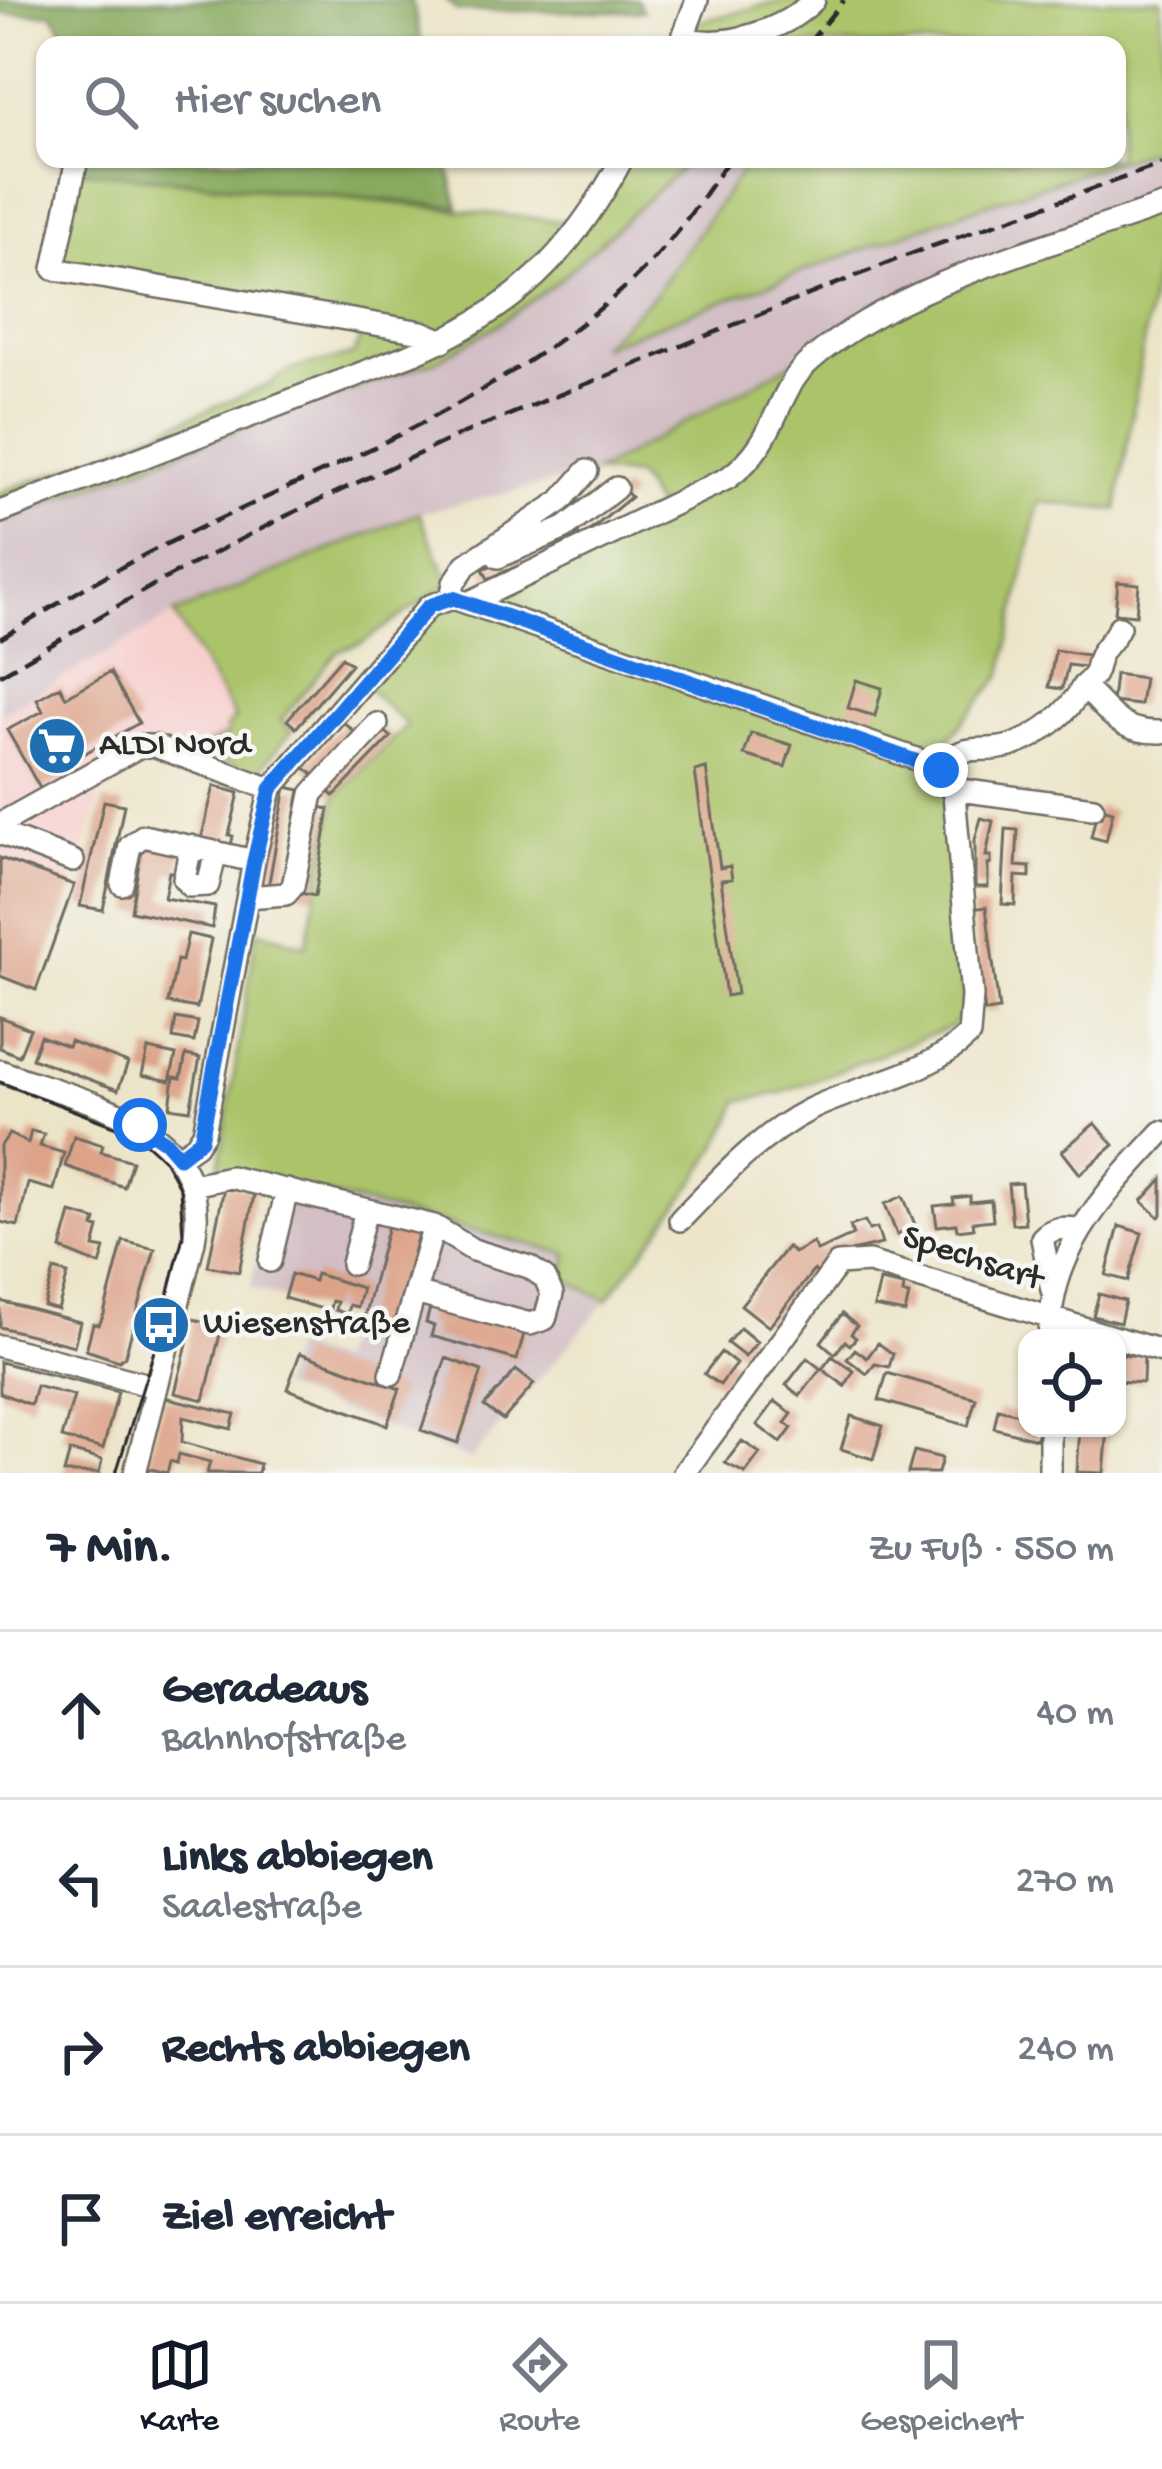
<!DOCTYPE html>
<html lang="de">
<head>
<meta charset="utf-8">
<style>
	body { margin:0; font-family:"Gochi Hand",sans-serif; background:#f6f6f7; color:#1f2937 }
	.controls { position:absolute; right:36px; bottom:36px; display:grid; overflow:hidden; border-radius:24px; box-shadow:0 3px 9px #0004 }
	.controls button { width:108px; height:108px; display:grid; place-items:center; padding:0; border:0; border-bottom:3px solid #e0e1e3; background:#fff; color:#1f2937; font:60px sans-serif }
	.stop { position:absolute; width:36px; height:36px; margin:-27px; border:9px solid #1a73e8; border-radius:50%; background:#fff }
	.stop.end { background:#1a73e8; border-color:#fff; box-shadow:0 3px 12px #0008 }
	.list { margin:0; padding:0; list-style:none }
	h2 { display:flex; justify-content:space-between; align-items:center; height:156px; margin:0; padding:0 48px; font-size:51px }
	h2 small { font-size:39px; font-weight:400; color:#747a83 }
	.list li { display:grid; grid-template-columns:78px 1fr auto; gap:36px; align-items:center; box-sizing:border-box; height:168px; padding:0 48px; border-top:3px solid #e0e1e3 }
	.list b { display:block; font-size:45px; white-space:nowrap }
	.list p { margin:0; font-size:39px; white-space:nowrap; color:#747a83 }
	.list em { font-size:39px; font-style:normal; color:#747a83 }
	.icon { flex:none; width:66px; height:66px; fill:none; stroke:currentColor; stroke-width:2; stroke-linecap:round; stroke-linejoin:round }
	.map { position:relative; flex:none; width:1162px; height:1473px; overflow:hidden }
	.search { position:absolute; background:#fff; box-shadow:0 3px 9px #0004; left:36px; right:36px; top:36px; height:132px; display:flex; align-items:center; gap:30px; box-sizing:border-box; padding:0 42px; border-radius:24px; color:#747a83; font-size:45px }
	.sheet { height:828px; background:#fff }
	nav { display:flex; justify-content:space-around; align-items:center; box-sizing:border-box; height:168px; border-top:3px solid #e0e1e3; background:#fff; font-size:33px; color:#747a83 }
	nav a { display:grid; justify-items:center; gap:6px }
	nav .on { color:#111827 }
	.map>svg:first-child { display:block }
</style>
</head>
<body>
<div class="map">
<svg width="1162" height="1473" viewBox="0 0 1162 1473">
	<rect width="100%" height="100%" fill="#f6f6f2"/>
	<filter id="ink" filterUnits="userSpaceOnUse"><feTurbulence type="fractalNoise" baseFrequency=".00833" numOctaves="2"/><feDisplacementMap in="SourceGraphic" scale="24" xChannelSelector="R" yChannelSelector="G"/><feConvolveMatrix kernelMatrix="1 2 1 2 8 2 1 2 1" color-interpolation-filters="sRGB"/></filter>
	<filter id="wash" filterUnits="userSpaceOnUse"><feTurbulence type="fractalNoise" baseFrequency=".004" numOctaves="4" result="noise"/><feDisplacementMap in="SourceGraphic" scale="48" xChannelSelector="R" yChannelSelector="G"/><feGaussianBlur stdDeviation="2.7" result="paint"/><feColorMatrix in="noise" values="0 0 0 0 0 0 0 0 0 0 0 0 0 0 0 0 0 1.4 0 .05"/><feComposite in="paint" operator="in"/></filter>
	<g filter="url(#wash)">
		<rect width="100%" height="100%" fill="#ece4c7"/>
		<path fill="#f7d0ce" d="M174,614L235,718L228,733L196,751L146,753L141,770L93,798L101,802L36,990L0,976V714Z"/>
		<path fill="#d2bec4" d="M1162,146V196L815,350L594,473L419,513L174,614L0,714V521L220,436L435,361L496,326L557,282L691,159H750L655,294L603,345L967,211Z
			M276,1180L568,1254L564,1278L607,1300L470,1460L280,1388L293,1347L337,1362L350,1318L250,1288Z"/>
		<path fill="#abc46a" stroke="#6b784a" stroke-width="3" d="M785,0H1162V146L967,211L599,347L655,294L750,159H1117V45H669L678,27Z
			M613,159H691L557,282L496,326L435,361L220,436L0,521V492L74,466L270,384C296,360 321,366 354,354L363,329L47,273L64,169L571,222Z
			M1162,196V226L1117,510L1039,502L1002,675L935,754L946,768L965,1009L953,1026L781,1093L739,1101C718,1162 646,1245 607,1300L563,1278L568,1254L219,1168L257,930L306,946L336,797L407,725L366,687L430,610L501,584L657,508L636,476L594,473L815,350Z
			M419,513L450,583L362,643L337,652L281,720L292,731L256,774L196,751L228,734L226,728L235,718L174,614Z"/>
		<path fill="#88aa5e" stroke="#5a6a44" stroke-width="3" d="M0,0H412L422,45H73L52,13L0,14Z
			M446,0H637L643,11H457Z
			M64,159H447L458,207L64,169Z"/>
		<g id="blocks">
			<path fill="#dda389" d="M624,489L631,497L581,538L575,530Z
				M573,530L578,540L488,579L483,569Z
				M1118,582L1139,584L1136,615L1115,613Z
				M1055,650L1093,656L1091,668L1068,665L1062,689L1049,687Z
				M342,657L351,664L296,728L287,720Z
				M110,672L139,723L71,761L77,771L41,790L7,730L43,711L37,699L60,686L66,697Z
				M1115,674L1144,678L1140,705L1112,702Z
				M856,680L882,688L875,716L848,708Z
				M343,722L355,732L316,777L304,767Z
				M383,729L391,737L334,796L326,789Z
				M751,733L792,745L785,767L744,755Z
				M706,768L720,868L730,866L732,879L721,880L737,994L726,996L695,771Z
				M214,786L239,793L229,835L233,836L231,846L200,844Z
				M286,787L300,790L282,891L268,888Z
				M104,801L124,805L103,910L80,906Z
				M314,806L329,809L315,896L300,893Z
				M1098,807L1113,811L1106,841L1091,837Z
				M981,818L993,821L986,856H991V864H988V887H975V840Z
				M1006,829L1018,830L1016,866L1030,867V877L1016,876L1015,905L1002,904Z
				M142,845L183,851L179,873L169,872L164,898L215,907L212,928L131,911Z
				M0,858L74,885L36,990L0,976Z
				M986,907L999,1010L985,1012L971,909Z
				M188,934L211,939L197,1008L168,1003L177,960L182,961Z
				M0,1017L30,1029L19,1056L0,1048Z
				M176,1018L198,1022L194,1042L173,1038Z
				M40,1036L68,1046L70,1041L128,1063L118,1090L32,1058Z
				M148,1049L176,1055L170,1081L142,1075Z
				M186,1055L200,1058L190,1110L170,1107L174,1077L181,1078Z
				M1095,1123L1114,1145L1080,1174L1062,1151Z
				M31,1131L44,1134L40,1146L64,1153L54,1190L28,1183L18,1226L0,1222V1147L9,1134L28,1143Z
				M74,1136L103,1145L101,1152L132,1161L124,1187L65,1166Z
				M1162,1179V1214L1159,1217L1142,1201Z
				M1021,1183L1025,1223L1012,1224L1008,1184Z
				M230,1185L255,1190L239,1272L208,1266L224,1188Z
				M903,1196L916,1227L897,1235L885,1204Z
				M970,1196V1202L991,1200L993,1220L973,1222L974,1228L957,1230L956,1224L937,1226L934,1206L954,1204L953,1198Z
				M71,1213L96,1220L94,1227L99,1228L94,1247L105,1249L100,1265L61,1249Z
				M865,1221L869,1230L877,1228L882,1244L851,1251L824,1264L826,1268L817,1273L814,1270L769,1327L741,1305L787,1247L794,1253L813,1243L817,1251L853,1235L850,1226Z
				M389,1222L419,1230L392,1334L362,1325Z
				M1119,1226L1142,1233L1128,1281L1106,1275Z
				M123,1241L155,1249L125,1356L119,1361L86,1350L93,1324L99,1325L104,1314Z
				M54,1270L68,1274L58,1310L44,1306Z
				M291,1274L314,1281L316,1274L362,1288L357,1307L349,1305L347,1314L335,1310L337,1302L332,1301L329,1311L284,1298Z
				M880,1281L904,1286L903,1294L909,1295L905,1313L874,1307Z
				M1099,1294L1125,1301L1120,1323L1093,1316Z
				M0,1301L80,1322L74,1346L0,1327Z
				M431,1304L525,1330L517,1360L431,1336L434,1326L426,1323Z
				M842,1314L857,1326L851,1334L856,1338L850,1345L845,1341L835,1354L821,1342Z
				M193,1319L222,1326L204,1400L175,1393Z
				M740,1328L757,1342L745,1357L727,1343Z
				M878,1343L893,1354L889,1367L875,1364L867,1374L847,1359L855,1349L867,1358Z
				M721,1352L736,1364L720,1385L704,1374Z
				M300,1353L400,1389L387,1425L287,1389Z
				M1117,1354L1144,1356L1143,1383L1117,1381Z
				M832,1356L854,1371L845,1386L822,1369Z
				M446,1358L482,1371L458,1443L421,1430Z
				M807,1358L821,1369L800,1396L786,1385Z
				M0,1362L118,1392L103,1449L62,1438L74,1396L36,1386L31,1405L0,1393Z
				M516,1370L534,1384L503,1420L484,1406Z
				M887,1373L976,1398L968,1426L879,1400Z
				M164,1397L235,1414L231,1429L183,1417L182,1442L260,1464L258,1473H207L210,1462L179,1454L177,1463L170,1461L167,1473L146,1468Z
				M775,1401L792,1414L785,1423L792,1428L781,1443L757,1425Z
				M998,1409L1027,1416V1428H1039L1036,1439L994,1428Z
				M851,1416L883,1426L873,1459L841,1449Z
				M1080,1428H1108L1104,1473L1077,1472Z
				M742,1441L760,1453L745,1473L725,1463Z
				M70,1451L102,1460L99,1473H64Z
				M914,1451L942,1458L938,1473H908Z"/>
		</g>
	</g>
	<g filter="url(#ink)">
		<use href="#blocks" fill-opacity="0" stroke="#6f6c62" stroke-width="3"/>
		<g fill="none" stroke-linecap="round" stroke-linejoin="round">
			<g stroke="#6f6c62" stroke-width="26">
				<path id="minor" d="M683,38C726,49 783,31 814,0
					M680,45L697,0
					M77,159L54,269L422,332L443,341
					M0,512L414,353C513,311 572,253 622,159
					M498,557L565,528L616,488
					M451,598L454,583L466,565L561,501L587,471
					M468,603L728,478C780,440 773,393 811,360C900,283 1052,245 1162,206
					M1083,686C1103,669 1092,669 1102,652C1108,642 1114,639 1119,627
					M941,769C966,739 977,755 1010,746C1037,738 1070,712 1083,686C1112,714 1119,733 1162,732
					M952,789L1093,808
					M0,824L140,746H155L271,789
					M0,833L73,861
					M191,846L184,879L190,886L208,885L216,852
					M122,884L130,846L143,836L254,861
					M248,897L286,894L293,886L312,794L377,724
					M0,1071C85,1103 215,1122 194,1241L135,1473
					M179,1157L196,1145L204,1133L254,861L271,789L429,606L453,598L939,767L954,794L972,996L969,1035C927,1076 861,1084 809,1110C757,1137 720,1179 680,1220
					M193,1185L230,1177L434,1226L473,1250L529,1267L545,1278L552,1294L545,1319L530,1324L415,1293
					M270,1261L287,1190
					M352,1264L366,1210
					M1052,1290L1042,1238C1053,1226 1064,1228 1080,1229
					M1050,1338C1048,1250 1107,1192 1162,1132
					M1117,1338L1162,1351
					M0,1346L156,1387
					M391,1374L434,1226
					M1050,1428V1473
					M684,1473L838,1264L869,1262L1116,1338"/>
			</g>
			<use href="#minor" stroke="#fff" stroke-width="21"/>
			<path stroke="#2b2b2b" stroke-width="3" d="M0,1082L137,1135L165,1161L180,1189L183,1236L154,1351L116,1473"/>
			<path stroke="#2b2b2b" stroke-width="4.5" stroke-dasharray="18 9" stroke-linecap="butt" d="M807,45L844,0
				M0,639C52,607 104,575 158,548C323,468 496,406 633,280C671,245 700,201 729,159
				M0,675L162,580L288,515L459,435L908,255L1162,164"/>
		</g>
	</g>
	<g fill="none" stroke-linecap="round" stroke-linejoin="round" filter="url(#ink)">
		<path stroke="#1a73e8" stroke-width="15" d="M140,1125L166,1142L179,1157L201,1140L254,861L271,789L429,606L453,598L941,770"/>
	</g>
	<defs>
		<g id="supermarket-disc" transform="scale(3)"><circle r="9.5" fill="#1f6fb2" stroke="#f6f6f2"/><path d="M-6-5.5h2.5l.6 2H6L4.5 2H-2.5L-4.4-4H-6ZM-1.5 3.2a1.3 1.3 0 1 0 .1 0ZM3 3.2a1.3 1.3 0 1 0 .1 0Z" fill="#fff"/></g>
		<g id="bus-disc" transform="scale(3)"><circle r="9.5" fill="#1f6fb2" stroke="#f6f6f2"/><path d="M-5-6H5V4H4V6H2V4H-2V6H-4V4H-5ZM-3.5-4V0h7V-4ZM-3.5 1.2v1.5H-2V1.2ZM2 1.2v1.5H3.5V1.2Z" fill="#fff"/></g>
	</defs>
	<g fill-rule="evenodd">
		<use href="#supermarket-disc" x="57" y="746"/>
		<use href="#bus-disc" x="161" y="1325"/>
	</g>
	<g text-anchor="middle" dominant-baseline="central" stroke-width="9" stroke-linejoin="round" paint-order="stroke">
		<g font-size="36" fill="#2b2b2b" stroke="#f6f6f2" text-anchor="start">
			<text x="99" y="746">ALDI Nord</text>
			<text x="203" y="1325">Wiesenstraße</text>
		</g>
		<g font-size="36" fill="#2b2b2b" stroke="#f6f6f2">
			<text transform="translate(972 1260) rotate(18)">Spechsart</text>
		</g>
	</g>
</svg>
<div class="controls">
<button><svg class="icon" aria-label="locate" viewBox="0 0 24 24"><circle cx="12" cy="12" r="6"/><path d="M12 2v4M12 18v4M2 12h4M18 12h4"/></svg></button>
</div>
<div class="stop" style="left:140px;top:1125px"></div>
<div class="stop end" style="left:941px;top:770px"></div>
<div class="search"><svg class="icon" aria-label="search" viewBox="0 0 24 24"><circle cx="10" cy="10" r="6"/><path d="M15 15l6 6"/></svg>Hier suchen</div>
</div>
<section class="sheet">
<h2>7 Min.<small>Zu Fuß · 550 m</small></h2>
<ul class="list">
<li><svg class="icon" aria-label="ahead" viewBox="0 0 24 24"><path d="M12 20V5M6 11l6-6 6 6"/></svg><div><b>Geradeaus</b><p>Bahnhofstraße</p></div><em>40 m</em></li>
<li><svg class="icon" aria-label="left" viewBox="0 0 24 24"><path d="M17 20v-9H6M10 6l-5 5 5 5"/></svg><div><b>Links abbiegen</b><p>Saalestraße</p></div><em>270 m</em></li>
<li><svg class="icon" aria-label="right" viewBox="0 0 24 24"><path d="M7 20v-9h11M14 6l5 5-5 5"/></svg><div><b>Rechts abbiegen</b></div><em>240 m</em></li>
<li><svg class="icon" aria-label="arrive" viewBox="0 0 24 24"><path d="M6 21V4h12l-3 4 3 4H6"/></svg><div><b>Ziel erreicht</b></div></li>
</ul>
</section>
<nav>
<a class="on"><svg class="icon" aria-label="map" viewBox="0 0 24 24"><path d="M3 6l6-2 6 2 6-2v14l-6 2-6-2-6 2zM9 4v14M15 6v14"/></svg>Karte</a>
<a><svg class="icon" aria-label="directions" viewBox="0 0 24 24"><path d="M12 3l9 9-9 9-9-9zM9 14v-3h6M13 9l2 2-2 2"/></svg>Route</a>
<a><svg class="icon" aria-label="saved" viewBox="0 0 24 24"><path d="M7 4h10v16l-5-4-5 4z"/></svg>Gespeichert</a>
</nav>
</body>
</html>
